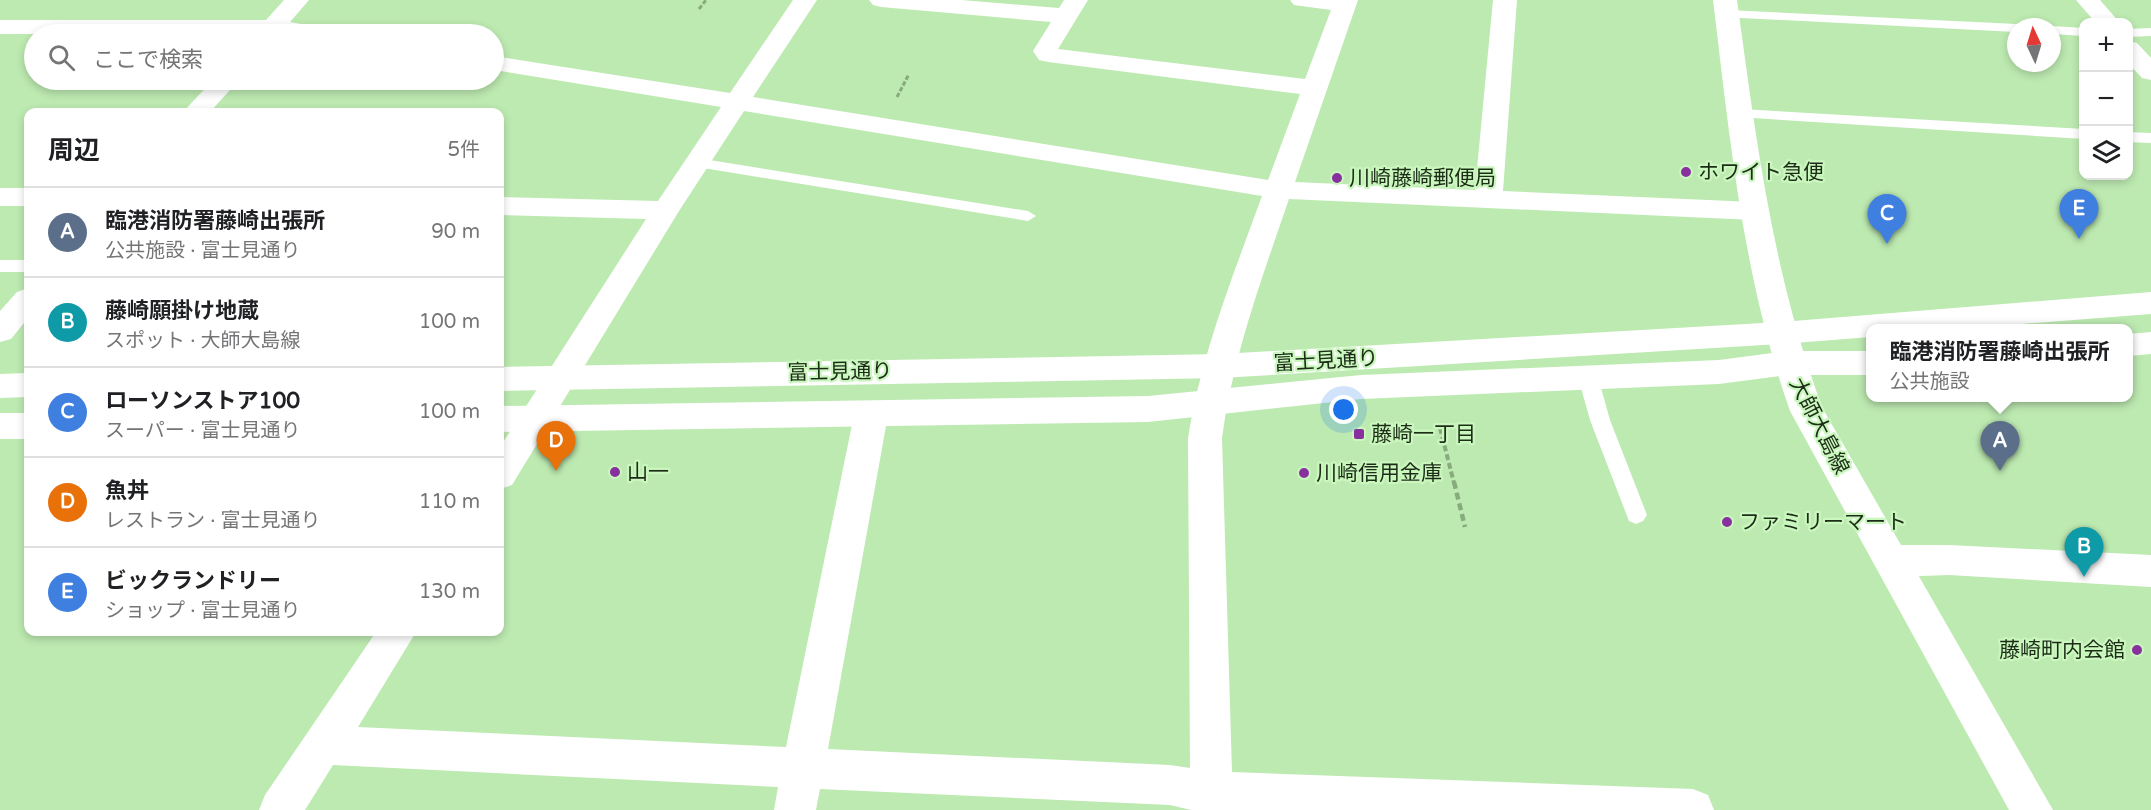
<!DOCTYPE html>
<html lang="ja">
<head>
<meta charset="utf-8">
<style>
	body { margin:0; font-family:"Varela Round","Noto Sans JP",sans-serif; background:#f2f2f2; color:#202124 }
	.controls { position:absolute; right:18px; top:18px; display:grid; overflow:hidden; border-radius:12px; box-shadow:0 3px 9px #0003 }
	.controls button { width:54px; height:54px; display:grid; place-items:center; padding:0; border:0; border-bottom:2px solid #e0e0e0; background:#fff; color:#202124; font:30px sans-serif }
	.compass { position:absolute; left:2007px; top:18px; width:54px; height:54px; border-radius:50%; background:#fff; box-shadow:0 3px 9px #0003; rotate:356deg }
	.you { position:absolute; left:1344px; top:410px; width:21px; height:21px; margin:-15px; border:4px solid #fff; border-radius:50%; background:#1a73e8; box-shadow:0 0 0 9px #1a73e833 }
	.badge { display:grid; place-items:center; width:39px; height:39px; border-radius:50%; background:#b45309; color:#fff; font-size:20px; font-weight:700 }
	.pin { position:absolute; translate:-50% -50px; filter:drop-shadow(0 2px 3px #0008) }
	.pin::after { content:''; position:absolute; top:32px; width:21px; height:18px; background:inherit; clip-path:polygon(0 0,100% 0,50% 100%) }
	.popup { position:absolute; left:1866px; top:324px; width:267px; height:78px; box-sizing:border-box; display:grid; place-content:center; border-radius:12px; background:#fff; filter:drop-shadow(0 2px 4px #0005); font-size:20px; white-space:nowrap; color:#757577 }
	.popup b { font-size:22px; color:#202124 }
	.popup::after { content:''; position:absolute; left:50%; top:100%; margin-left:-12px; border:12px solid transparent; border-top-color:#fff }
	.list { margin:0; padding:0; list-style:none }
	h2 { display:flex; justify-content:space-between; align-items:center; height:78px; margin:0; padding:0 24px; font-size:26px }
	h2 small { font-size:20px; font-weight:400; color:#757577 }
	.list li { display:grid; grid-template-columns:39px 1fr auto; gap:18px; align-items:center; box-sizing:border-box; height:90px; padding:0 24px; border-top:2px solid #e0e0e0 }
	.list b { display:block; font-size:22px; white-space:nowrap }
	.list p { margin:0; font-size:20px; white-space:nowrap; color:#757577 }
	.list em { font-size:20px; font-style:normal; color:#757577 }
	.icon { flex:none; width:33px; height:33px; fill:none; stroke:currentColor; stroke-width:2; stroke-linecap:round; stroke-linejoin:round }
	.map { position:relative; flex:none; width:2151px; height:810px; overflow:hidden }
	.search { position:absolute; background:#fff; box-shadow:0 3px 9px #0003; left:24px; top:24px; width:480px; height:66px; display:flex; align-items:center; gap:15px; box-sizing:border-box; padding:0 21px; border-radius:33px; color:#757577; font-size:22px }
	.panel { position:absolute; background:#fff; box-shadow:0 3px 9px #0003; left:24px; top:108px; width:480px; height:528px; border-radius:12px }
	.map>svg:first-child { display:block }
</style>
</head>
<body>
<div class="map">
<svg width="2151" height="810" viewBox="0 0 2151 810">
	<rect width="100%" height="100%" fill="#bdeab1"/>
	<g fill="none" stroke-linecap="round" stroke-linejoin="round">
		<path stroke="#88ab7e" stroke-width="3" stroke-dasharray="4.5 2" stroke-linecap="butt" d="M699,9L706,0
			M897,97L909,74"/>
		<path stroke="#88ab7e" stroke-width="4" stroke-dasharray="6 3" stroke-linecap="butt" d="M1440,428L1454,483"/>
		<path stroke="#88ab7e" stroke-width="4.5" stroke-dasharray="7 4" stroke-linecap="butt" d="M1454,482L1465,527"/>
		<path fill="#fff" fill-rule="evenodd" d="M1727,10L2016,24L2022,27H2016V32L1722,17L1720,14Z
			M2052,26L2084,28V36L2052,34V27H2047Z
			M2151,28V36L2128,37V29Z
			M1741,109L2084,129V139L1736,117L1733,114Z
			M2128,132L2151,133V143L2128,142Z
			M697,158L1028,211L1036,216L1028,221L691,166L689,163L691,160Z
			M0,260H28V272H0Z
			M1588,370L1595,372L1598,377L1610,420L1647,515L1643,521L1636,524L1629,521L1590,420L1578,377L1581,372Z"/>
		<path fill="#fff" fill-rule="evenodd" d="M284,0H309L290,22L330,29L334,34H0V20H266Z
			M793,0H817L753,97L1268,180L1300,94L1048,62L1039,60L1033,51L1051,22L881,7L873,5L869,0H961L1059,8L1064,0H1088L1058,49L1305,79L1331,10L1294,5L1290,0H1358L1295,182L1475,190L1493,0H1517L1503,191L1754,202L1764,205L1768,211L1764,217L1754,220L1289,199C1262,278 1233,355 1222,438L1232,772L1693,789L1708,795L1714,810H1191L1170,805L820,789L816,810H774L778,787L333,765L305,810H259L265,795L376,632H416L358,727L786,747L854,415L859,406L871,402L883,406L888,415L828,749L1170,765L1190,768L1188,438C1201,354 1233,276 1262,196L744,111L679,211L512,485L500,489V447L646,219L500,215V197L658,201L721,107L494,70V56L730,93Z
			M2076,0H2100L2119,22H2095Z
			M2128,41L2137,43L2151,58V80L2142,78L2128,63Z
			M213,80H239L210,112H183Z
			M0,188H28V206H0Z
			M28,288V318L11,339L0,342V311L17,292Z
			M1893,545H1949L2151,555V587L1949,575L1893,577L1880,572L1875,561L1880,550Z"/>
		<path fill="#fff" fill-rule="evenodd" d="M1713,0H1737C1756,139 1773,277 1823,409L2053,810H2009L1790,411C1743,278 1730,140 1713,0Z"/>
		<path fill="#fff" fill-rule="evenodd" d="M2151,292V314L1971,328H1871V337L1781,344L1221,378L500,391V367L1221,354L1781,322Z
			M2151,332V354L2129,356V334Z
			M1787,351H1871V375H1787L1719,384L1361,399L1148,422L500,432V406L1148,396L1361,375L1719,360Z
			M28,373V397L0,398V374Z
			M0,413H28V439H0Z"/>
	</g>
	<g fill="#88319e" stroke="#caf7be" stroke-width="2">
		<circle cx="1686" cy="172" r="6"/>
		<circle cx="1337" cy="178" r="6"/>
		<rect x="1353" y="428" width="12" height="12" rx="3"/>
		<circle cx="615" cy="472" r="6"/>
		<circle cx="1304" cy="473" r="6"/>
		<circle cx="1727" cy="522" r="6"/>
		<circle cx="2137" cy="650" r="6"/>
	</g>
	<g text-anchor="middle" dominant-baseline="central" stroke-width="4.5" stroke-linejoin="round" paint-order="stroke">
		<g font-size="21" fill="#1c2c17" stroke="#caf7be" text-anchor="start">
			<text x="1698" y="172">ホワイト急便</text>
			<text x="1349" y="178">川崎藤崎郵便局</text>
			<text x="1371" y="434">藤崎一丁目</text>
			<text x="627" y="472">山一</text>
			<text x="1316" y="473">川崎信用金庫</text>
			<text x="1739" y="522">ファミリーマート</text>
			<text x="2125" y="650" text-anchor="end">藤崎町内会館</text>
		</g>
		<g font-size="21" fill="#1c2c17" stroke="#caf7be">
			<text transform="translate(1326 361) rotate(-3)">富士見通り</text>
			<text transform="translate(840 372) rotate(-1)">富士見通り</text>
			<text transform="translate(1819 426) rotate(63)">大師大島線</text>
		</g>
	</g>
</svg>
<div class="controls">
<button>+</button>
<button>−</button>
<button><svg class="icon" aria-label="layers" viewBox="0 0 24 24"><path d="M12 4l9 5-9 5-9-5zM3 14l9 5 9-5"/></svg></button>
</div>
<svg class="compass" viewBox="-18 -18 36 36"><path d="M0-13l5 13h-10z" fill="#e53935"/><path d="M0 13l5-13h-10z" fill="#757577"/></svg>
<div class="you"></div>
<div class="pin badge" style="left:2000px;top:471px;background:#5c6f8a">A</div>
<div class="popup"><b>臨港消防署藤崎出張所</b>公共施設</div>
<div class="pin badge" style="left:2084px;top:577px;background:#0f9aa8">B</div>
<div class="pin badge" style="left:1887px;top:244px;background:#3f7fe0">C</div>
<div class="pin badge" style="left:556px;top:471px;background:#e8710a">D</div>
<div class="pin badge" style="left:2079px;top:239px;background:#3f7fe0">E</div>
<div class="search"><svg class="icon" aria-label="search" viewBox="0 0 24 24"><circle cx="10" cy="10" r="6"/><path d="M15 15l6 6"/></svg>ここで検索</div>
<section class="panel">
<h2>周辺<small>5件</small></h2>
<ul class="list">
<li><span class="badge" style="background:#5c6f8a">A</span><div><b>臨港消防署藤崎出張所</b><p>公共施設 · 富士見通り</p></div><em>90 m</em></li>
<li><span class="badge" style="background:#0f9aa8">B</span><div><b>藤崎願掛け地蔵</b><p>スポット · 大師大島線</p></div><em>100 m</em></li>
<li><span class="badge" style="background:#3f7fe0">C</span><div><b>ローソンストア100</b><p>スーパー · 富士見通り</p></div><em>100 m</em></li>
<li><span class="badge" style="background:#e8710a">D</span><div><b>魚丼</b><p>レストラン · 富士見通り</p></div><em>110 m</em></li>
<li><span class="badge" style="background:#3f7fe0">E</span><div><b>ビックランドリー</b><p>ショップ · 富士見通り</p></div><em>130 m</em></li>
</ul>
</section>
</div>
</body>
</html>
